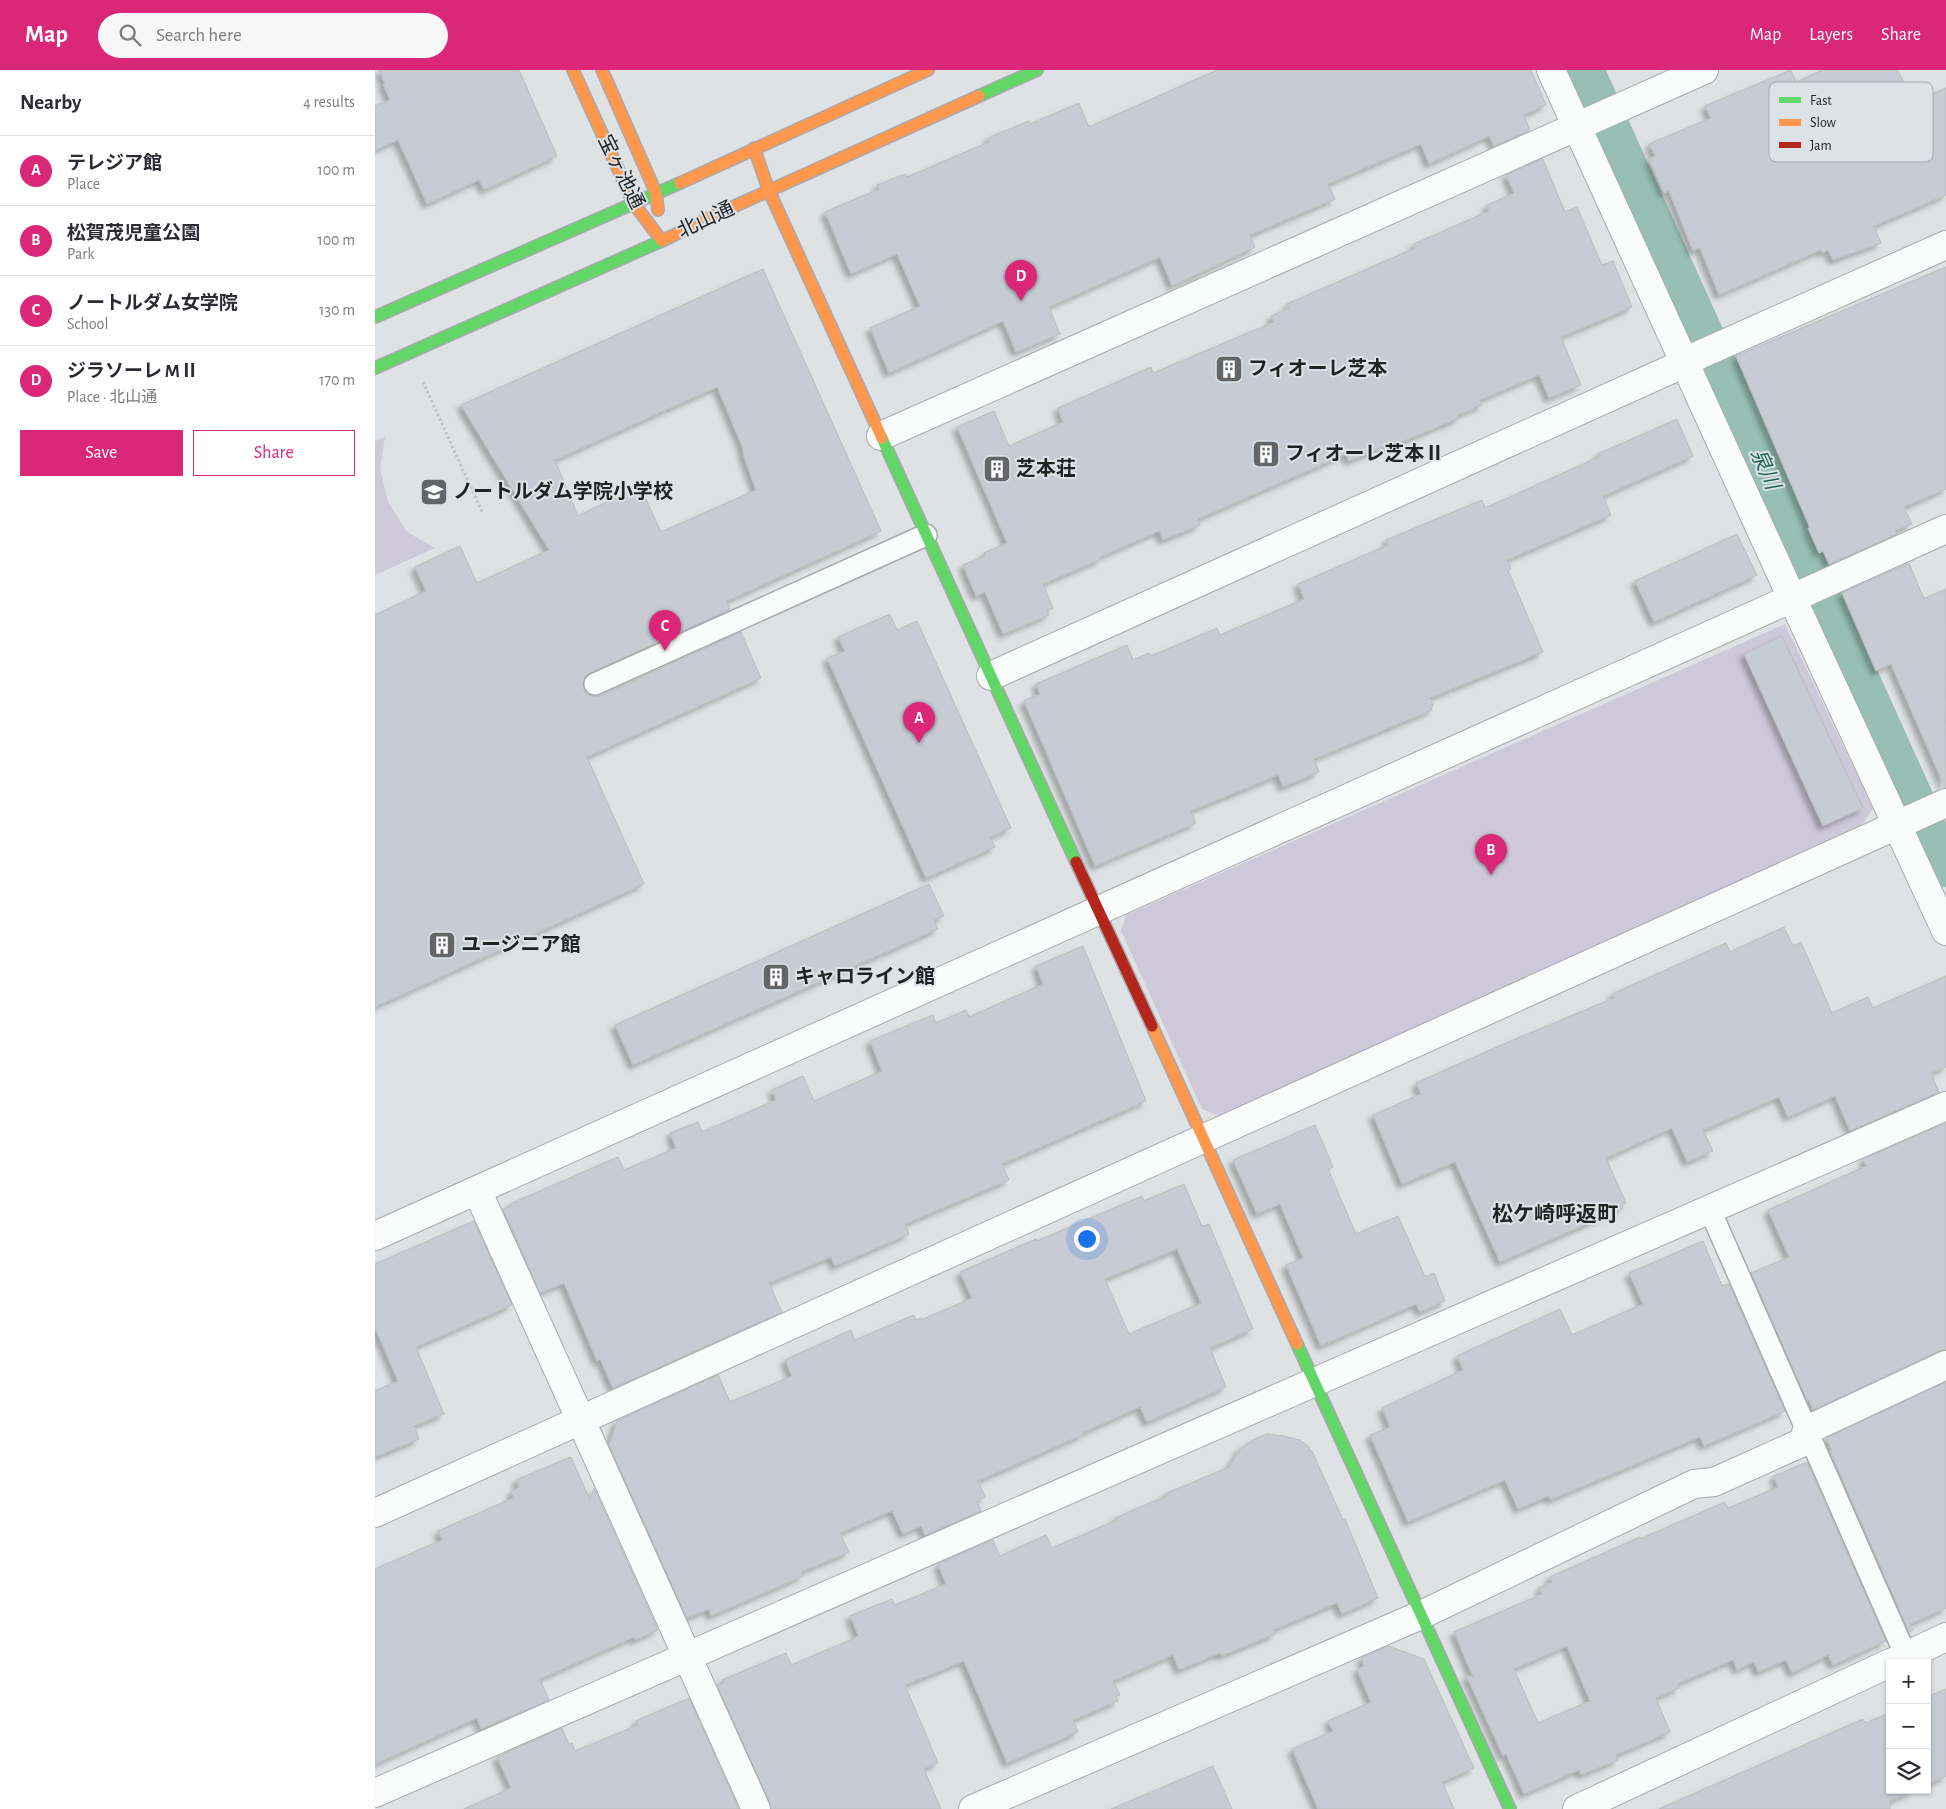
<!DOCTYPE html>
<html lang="en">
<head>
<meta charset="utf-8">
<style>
	body { margin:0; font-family:"Alegreya Sans","Noto Sans JP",sans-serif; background:#f7f7f7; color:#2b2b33 }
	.controls { position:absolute; right:15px; bottom:15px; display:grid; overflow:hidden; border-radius:0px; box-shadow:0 1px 4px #0004 }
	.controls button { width:45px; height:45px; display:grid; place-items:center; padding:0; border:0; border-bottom:1px solid #e1e1e2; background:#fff; color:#2b2b33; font:25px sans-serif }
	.you { position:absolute; left:711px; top:1168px; width:18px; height:18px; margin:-12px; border:4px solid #fff; border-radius:50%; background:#1a73e8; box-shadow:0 0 0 8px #1a73e833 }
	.badge { display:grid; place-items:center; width:32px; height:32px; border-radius:50%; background:#db2777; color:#fff; font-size:16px; font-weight:700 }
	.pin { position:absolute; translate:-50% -41px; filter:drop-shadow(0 1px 2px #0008) }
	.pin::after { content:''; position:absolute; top:26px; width:18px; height:15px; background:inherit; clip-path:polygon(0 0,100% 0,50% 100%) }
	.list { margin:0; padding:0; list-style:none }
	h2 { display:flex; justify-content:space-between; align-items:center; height:65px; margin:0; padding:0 20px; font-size:21px }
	h2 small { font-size:16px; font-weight:400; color:#7c7c81 }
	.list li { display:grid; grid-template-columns:32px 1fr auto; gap:15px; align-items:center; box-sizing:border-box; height:70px; padding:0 20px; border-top:1px solid #e1e1e2 }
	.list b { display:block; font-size:19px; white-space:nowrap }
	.list p { margin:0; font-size:16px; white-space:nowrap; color:#7c7c81 }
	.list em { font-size:16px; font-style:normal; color:#7c7c81 }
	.actions { display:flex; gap:10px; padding:15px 20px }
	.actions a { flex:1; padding:11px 0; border:1px solid #db2777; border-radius:0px; text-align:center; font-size:18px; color:#db2777 }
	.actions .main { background:#db2777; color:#fff }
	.icon { flex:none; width:28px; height:28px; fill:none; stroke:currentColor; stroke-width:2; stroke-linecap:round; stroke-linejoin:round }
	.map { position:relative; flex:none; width:1571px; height:1739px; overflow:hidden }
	header { display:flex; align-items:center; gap:30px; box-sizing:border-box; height:70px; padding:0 25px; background:#db2777; color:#fff }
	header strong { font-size:24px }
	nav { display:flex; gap:28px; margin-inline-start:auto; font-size:18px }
	.search { width:350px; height:45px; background:#f7f7f7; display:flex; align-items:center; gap:12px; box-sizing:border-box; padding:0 18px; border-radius:28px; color:#7c7c81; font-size:19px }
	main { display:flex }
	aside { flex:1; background:#fff }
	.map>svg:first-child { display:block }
</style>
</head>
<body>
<header>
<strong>Map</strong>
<div class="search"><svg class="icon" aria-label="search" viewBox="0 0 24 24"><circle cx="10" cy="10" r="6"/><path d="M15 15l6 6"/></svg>Search here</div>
<nav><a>Map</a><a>Layers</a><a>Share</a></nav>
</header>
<main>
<aside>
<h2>Nearby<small>4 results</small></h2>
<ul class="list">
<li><span class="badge">A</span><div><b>テレジア館</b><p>Place</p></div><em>100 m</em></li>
<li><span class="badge">B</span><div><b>松賀茂児童公園</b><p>Park</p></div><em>100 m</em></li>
<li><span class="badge">C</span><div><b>ノートルダム女学院</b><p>School</p></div><em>130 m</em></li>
<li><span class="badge">D</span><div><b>ジラソーレ MⅡ</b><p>Place · 北山通</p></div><em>170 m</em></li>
</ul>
<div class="actions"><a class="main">Save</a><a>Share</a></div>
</aside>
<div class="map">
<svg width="1571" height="1739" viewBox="0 0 1571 1739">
	<defs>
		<filter id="shadow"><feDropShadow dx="-4.5" dy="4.5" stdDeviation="2.5" flood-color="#0004"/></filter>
	</defs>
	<rect width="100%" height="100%" fill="#dfe2e5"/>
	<path fill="#cec9d9" d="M10,367L5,399L13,432L32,462L60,478L0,505V371Z
		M1410,554L1498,738L1481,765L847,1047L827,1039L746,861L751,845Z"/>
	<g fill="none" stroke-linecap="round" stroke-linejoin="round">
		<path stroke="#97bfb3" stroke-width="38" d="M1210,0L1571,798"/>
	</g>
	<path fill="#c7cbd4" stroke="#babcbe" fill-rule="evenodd" filter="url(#shadow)" d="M4,0H144L182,86L109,120L104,110L52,134L23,70L0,80V36L15,30L8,14L10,13Z
		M842,0H1156L1171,35L1149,45L1155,60L1119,76L1114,66L1054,94L1046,74L953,114L960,129L875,165L880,177L797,216L785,187L674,237L685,264L641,282L628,251L514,303L495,258L545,236L522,184L476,204L450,142L504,119L502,115L530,104L532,107L614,72L613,68L654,51L655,54L704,33L714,57Z
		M1416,0L1421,12L1448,0H1523L1538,33L1571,18V125L1499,156L1506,173L1458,190L1453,180L1447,183L1446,180L1344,225L1325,178L1318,181L1294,121L1289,123L1274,89L1280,86L1274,74L1336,48L1330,36Z
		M1168,89L1190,142L1202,137L1227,195L1238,191L1257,237L1186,267L1206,315L1174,328L1164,305L1105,330L1107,335L1083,345L1084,348L1022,374L1021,372L974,391L971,384L823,449L825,455L788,470L784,461L725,487L726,489L668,514L678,538L672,541L674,545L628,564L610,522L601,526L588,495L610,486L609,483L632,473L582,357L619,341L634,376L688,352L683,338L776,297L778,303L899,252L896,246L914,238L912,234L1040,178L1039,174L1114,141L1111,136L1139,123L1131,105Z
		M1571,197V419L1529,437L1537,454L1520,461L1522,464L1454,494L1448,481L1444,483L1433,458H1435L1361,286Z
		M388,199L506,461L352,531L355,539L215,603L210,606L208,613L209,620L212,624L218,626H225L366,562L386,608L212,687L269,814L0,937V545L51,521L40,497L85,476L102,513L174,480L86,335ZM342,317L367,376L369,387L381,420L286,462L265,416L203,446L180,390Z
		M1302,349L1318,386L1228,426L1236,445L1132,490L1136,499L1133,500L1168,582L1055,628L1058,636L1056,637L1057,640L939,689L944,702L908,717L903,705L816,741L821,753L720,796L649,631L665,624L661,614L752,575L758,590L774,583L776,586L842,558L845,565L929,529L923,514L1013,475L1011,470L1107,430L1110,438L1224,387L1223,384Z
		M1362,464L1382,505L1279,552L1260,511Z
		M1534,493L1549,529L1571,519L1570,718L1516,594L1501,601L1467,523Z
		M515,544L522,560L542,551L636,758L615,767L620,777L551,808L452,588L470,581L463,567Z
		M1407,566L1488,738L1448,756L1369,584Z
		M554,814L569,846L559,850L563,859L258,995L240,955Z
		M1409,857L1418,876L1426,872L1457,943L1493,927L1498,938L1571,906V997L1556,1003L1564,1022L1475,1061L1460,1026L1413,1047L1404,1027L1328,1060L1338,1081L1312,1092L1297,1058L1231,1088L1251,1133L1247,1135L1248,1138L1125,1192L1080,1092L1027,1114L998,1045L1046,1024L1041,1013L1131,973L1239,928L1237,924L1351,873L1355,882Z
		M708,876L771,1031L627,1094L634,1110L530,1154L534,1164L460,1196L456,1187L394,1213L407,1242L238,1318L225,1289L222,1291L189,1213L165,1223L128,1139L136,1136L135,1134L243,1087L249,1100L301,1078L295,1063L323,1052L327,1062L401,1030L397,1020L428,1006L439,1031L507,1001L495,971L558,945L561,953L591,940L594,947L668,914L661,896Z
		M1571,1053V1280L1564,1281L1438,1340L1434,1330L1432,1331L1376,1203L1414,1187L1393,1140L1491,1096L1488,1089Z
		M940,1055L958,1097L953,1099L981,1164L1023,1146L1050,1207L1059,1203L1070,1231L1045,1242L1041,1234L946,1276L911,1195L928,1188L905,1134L882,1144L858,1090Z
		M809,1114L827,1156L834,1154L878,1259L835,1278L851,1317L772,1352L765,1337L707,1363V1365L603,1411L610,1427L602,1431L606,1441L550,1465L546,1456L528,1464L517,1441L465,1463L474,1482L426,1502L428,1506L336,1546L334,1539L312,1548L234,1375L242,1351L343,1305L355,1332L417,1306L410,1290L476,1260L480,1270L539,1245L541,1250L546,1248V1250L597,1228L585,1202L661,1169L662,1171L767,1126L769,1131ZM802,1179L826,1233L754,1264L730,1209Z
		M99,1151L137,1235L41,1277L69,1344L39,1356L44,1369L0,1387V1321L23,1311L0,1258V1194Z
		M1328,1171L1347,1216L1354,1214L1410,1341L1329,1376L1325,1367L1175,1430L1174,1426L1143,1439L1130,1410L1033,1452L995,1365L1015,1357L1007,1338L1088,1300L1082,1286L1185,1239L1197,1265L1268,1234L1254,1203Z
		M1571,1312V1538L1535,1554L1538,1560L1534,1562L1455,1381H1457L1451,1368Z
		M892,1364L909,1366L925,1370L932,1375L938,1383L968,1450L970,1449L1003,1528L967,1544L962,1533L898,1560L900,1564L846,1586L845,1583L804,1600L798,1585L738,1611L745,1625L741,1626L743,1631L698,1650L703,1662L632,1693L589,1591L530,1615L563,1693L549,1699L566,1739H396L395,1733L342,1615L348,1613L347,1610L411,1583L416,1595L480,1568L483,1565L475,1546L517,1529L520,1535L571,1514L563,1494L618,1470L625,1486L671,1465L677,1478L742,1450L740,1448L791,1426L790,1424L854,1397L865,1379L878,1370Z
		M196,1387L215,1430L219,1418L283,1560L260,1570L259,1567L165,1609L174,1630L106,1659L102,1648L0,1694V1499L67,1470L63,1461L138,1428L136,1422L144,1417L141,1410Z
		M1432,1392L1511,1571L1458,1595L1453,1585L1417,1603L1411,1590L1383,1602L1379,1592L1362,1600L1358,1590L1302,1614L1304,1618L1281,1628L1295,1662L1241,1685L1243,1690L1206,1705L1204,1700L1149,1724L1131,1684L1128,1686L1091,1605L1098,1607L1079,1562L1167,1524L1164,1518L1177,1512L1175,1507L1265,1467V1469L1350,1432L1353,1438L1403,1417L1399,1406ZM1192,1576L1215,1631L1163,1653L1139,1599Z
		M1014,1576L1049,1589L1099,1698L1067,1712L1079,1739H943L917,1679L958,1661L953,1651L996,1632L982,1600L989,1596L986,1588Z
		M1571,1619V1706L1552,1715V1627Z
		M314,1628L364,1739H89L136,1718L122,1687L187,1658L194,1674L197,1673L200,1681L263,1655L261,1651Z
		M1515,1643V1720H1540L1515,1731V1739H1284L1488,1649L1490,1653Z
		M838,1696L857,1739H736Z"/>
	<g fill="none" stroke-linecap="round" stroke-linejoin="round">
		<g stroke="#a7a9ac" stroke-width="24">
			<path id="lane" d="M220,614L551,465
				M1335,1140L1531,1586"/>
		</g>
		<g stroke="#a7a9ac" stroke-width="30">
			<path id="street" d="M1176,0L1417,528L1571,861
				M506,366L1329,0
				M616,606L1310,293L1324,285L1571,175
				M102,1120L381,1739
				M0,1166L1571,459
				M0,1443L1571,733
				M1516,1593L1571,1567
				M0,1723L1571,1036
				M598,1739L1046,1545L1319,1414L1339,1412L1428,1372L1432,1360L1571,1295
				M1202,1739L1515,1593"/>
		</g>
		<g stroke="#a7a9ac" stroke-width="14">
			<path id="fast" d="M604,26L662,0
				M0,247L305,113
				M0,298L293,168
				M507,368L701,792
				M922,1274L1135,1739"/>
		</g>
		<g stroke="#a7a9ac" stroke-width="14">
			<path id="slow" d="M198,0L259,134L287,171
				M227,0L281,123L283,140
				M379,78L394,121L507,368
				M305,113L553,0
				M293,168L340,145L604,26
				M777,956L922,1274"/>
		</g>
		<g stroke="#a7a9ac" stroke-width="14">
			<path id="jam" d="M701,792L777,956"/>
		</g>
		<path stroke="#c1c3c4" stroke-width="3" stroke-dasharray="2.5 2.5" stroke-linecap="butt" d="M48,312L108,444"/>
		<use href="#lane" stroke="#fafbfb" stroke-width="21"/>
		<use href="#street" stroke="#fafbfb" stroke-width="28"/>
		<use href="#fast" stroke="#63d668" stroke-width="11"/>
		<use href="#slow" stroke="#ff974d" stroke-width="11"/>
		<use href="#jam" stroke="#b3261e" stroke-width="11"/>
	</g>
	<defs>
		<g id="building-square" transform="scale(1.4375)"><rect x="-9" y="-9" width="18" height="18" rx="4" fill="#636568" stroke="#dce3e8"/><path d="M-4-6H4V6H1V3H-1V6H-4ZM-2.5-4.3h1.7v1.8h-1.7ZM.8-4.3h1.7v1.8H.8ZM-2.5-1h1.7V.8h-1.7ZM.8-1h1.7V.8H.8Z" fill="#fff"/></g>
		<g id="school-square" transform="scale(1.4375)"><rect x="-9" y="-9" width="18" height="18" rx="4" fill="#636568" stroke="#dce3e8"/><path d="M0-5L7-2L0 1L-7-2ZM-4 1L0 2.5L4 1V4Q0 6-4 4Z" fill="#fff"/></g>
	</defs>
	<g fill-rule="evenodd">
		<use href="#building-square" x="854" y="299"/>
		<use href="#building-square" x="891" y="384"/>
		<use href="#building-square" x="622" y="399"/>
		<use href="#school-square" x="59" y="422"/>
		<use href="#building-square" x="67" y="875"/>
		<use href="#building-square" x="401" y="907"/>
	</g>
	<g text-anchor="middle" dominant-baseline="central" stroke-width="4" stroke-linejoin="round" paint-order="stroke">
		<g font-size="20" fill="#202224" stroke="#dce3e8">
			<text transform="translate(246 102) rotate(64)">宝ヶ池通</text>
			<text transform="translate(331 150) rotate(-25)">北山通</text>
		</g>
		<g font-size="20" font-weight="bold" fill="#202224" stroke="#dce3e8" text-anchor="start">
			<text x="873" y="299">フィオーレ芝本</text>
			<text x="910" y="384">フィオーレ芝本Ⅱ</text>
			<text x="641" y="399">芝本荘</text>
			<text x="78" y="422">ノートルダム学院小学校</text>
			<text x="86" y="875">ユージニア館</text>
			<text x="420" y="907">キャロライン館</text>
		</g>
		<g font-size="21" font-style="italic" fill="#1f6551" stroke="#dce3e8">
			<text transform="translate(1390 399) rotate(66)">泉川</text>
		</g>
		<g font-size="21" font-weight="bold" fill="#202224" stroke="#dce3e8">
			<text x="1180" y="1144">松ケ崎呼返町</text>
		</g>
	</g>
	<rect x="1394" y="12" width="164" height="80" rx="8" fill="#dce3e8" stroke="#a4a9ad" stroke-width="1"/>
	<rect x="1404" y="27" width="22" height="6" fill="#63d668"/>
	<rect x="1404" y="49" width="22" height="7" fill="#ff974d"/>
	<rect x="1404" y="72" width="22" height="6" fill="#b3261e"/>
	<g font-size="14" fill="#202224">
		<text x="1435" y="35">Fast</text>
		<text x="1435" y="57">Slow</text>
		<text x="1435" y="80">Jam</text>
	</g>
</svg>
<div class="controls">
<button>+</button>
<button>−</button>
<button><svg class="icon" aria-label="layers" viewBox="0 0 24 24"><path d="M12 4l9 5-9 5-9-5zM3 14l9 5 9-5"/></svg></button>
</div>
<div class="you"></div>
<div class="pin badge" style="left:544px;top:673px">A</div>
<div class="pin badge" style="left:1116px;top:805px">B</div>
<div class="pin badge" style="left:290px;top:581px">C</div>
<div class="pin badge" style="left:646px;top:231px">D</div>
</div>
</main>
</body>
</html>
